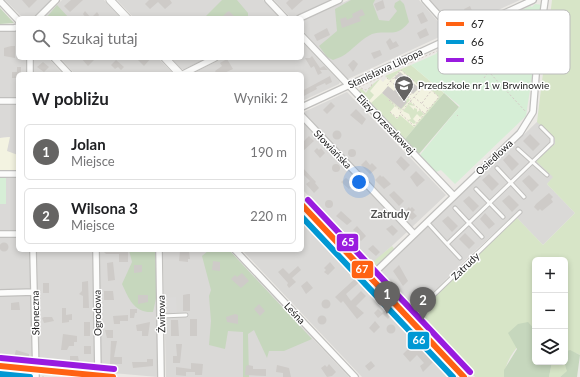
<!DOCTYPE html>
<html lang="pl">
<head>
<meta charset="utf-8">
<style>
	body { margin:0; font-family:Lato,sans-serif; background:#f6f6f6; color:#202124 }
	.controls { position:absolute; right:12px; bottom:12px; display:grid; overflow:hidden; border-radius:6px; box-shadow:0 2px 6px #0003 }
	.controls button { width:36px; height:36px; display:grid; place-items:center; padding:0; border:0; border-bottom:1px solid #e0e0e0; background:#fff; color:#202124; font:20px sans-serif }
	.you { position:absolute; left:359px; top:182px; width:14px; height:14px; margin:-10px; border:3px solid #fff; border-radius:50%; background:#1a73e8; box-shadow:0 0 0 6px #1a73e833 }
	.badge { display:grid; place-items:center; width:26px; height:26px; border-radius:50%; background:#656463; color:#fff; font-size:13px; font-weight:700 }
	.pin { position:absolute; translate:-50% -33px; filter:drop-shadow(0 1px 2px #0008) }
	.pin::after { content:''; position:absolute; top:21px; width:14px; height:12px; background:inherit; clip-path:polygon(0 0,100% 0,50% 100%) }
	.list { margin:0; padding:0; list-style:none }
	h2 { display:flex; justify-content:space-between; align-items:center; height:52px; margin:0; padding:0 16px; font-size:17px }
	h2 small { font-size:13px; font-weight:400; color:#757577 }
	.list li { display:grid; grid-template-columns:26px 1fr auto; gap:12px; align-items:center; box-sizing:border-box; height:56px; margin:0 8px 8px; padding:0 8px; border:1px solid #e0e0e0; border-radius:6px }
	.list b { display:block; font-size:15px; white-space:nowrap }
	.list p { margin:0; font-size:13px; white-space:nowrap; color:#757577 }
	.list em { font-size:13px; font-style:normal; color:#757577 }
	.icon { flex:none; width:22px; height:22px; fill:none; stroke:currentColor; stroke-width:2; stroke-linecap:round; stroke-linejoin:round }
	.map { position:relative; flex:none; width:580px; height:377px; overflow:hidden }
	.search { position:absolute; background:#fff; box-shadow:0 2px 6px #0003; left:16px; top:16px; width:288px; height:44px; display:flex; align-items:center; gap:10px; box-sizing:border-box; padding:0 14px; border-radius:6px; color:#757577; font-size:15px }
	.panel { position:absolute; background:#fff; box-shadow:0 2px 6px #0003; left:16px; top:72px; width:288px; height:180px; border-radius:6px }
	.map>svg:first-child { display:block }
</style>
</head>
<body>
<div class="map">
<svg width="580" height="377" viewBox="0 0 580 377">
	<rect width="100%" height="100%" fill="#ebe9e5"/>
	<path fill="#dad9d7" d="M5,0H52L33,18L29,16L23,18Z
		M62,0H104L121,18H43Z
		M117,0H263L280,18H134Z
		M274,0H333L293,18H291Z
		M349,0H419L448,33L348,79L302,30V21Z
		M430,0H520L457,29Z
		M0,31H18V58H26V74H18V98H0Z
		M302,42L340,82L339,84L302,101V74H191L224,58H302Z
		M33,58H48L63,74H33Z
		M60,58H158L174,74H75Z
		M171,58H208L184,69H181Z
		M347,92L446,195L411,228L303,114L304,112Z
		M18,104V155H14L6,151L9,137L0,138V105Z
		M302,120L407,232L372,264L302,189Z
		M538,121L555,138L553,178L547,184L575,213L543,245L514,215L462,263L416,310L380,272Z
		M6,177H18V230L0,231V204H6Z
		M302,211L416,331L450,368L448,370L454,377H362L242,250H302Z
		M0,237H18V250H30L31,290H0Z
		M37,250H93L95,372L39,366Z
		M99,250H155L158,377L101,372Z
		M163,250H229L349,377H166Z
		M31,295L32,366L0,363V296Z
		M0,371L31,374L33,377H0Z"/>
	<path fill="#f3f3e1" d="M412,65L444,93L405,139L365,97L380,79L383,82L391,73Z
		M10,137L7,151L18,155V170L0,171V138Z"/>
	<path fill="#d7e5c7" d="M552,0H580V355L576,353L565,356V358V260H535V330L534,327C522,342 505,357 504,377H475L422,322L425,319L423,317L420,320L415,314L517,218L543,245L575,213L547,184L553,177L536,161L555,144V139L537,122Z
		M411,65L444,93L405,139L371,103L382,93L401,109L408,98L410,100L401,110L389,100L395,106L390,112L397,119L400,115L414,127L439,97L425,84L421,87L401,70L390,80L385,76Z
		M380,79L370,91L374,95L369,101L358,91L361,88L366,93C369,88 373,83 380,79Z
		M410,102L415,106L409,105L414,110V108L417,109V112L420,110L424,114L420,117L417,114L413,119L416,122L414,124L408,120L411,119L409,114L403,111Z
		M392,246L395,250L374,271L369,265Z
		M552,362H565L568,371L560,377H549Z"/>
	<path fill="#c6d7bd" d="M222,0H237L248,13V18H208L206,16Z
		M351,0H375L373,4L379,20L389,21L397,11L394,7L395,3L400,0L404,4L409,22C396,39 388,29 372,34C362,39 356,46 347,53C344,56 338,58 333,60L327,57L319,46L337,31L335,9Z
		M57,5L69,18H46Z
		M0,8L14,23L0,24Z
		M444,93L459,107L419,154L405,139Z
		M129,250H155L157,294L153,312C134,313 129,299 122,284L132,262Z
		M209,250H229L312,339L284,351H269L267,358L254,330L248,334L249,377H243V332L228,331L225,349L209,345L211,321L209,296L211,290L202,256Z
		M528,322L535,330V362H552L549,377H504V370L517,349L508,333L518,324Z
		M570,350L580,355L577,377H560L567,371C564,364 565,359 567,351Z"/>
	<path fill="#d6eed6" d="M535,4L543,5L526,116L455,184L441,170L436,172L420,155L460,106L411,65L436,54L441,47L455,41L456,42L530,6L532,7Z
		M0,177H6V204H0Z"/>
	<path fill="#dbdad9" d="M176,297L177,315H172V312H165V298Z"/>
	<path fill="#cecbc8" d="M22,0H37L29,8Z
		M71,0H83L70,12L64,6Z
		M149,0H170L172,3L165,9L158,2L150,9L145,4Z
		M289,0H303L292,10L286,3Z
		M383,0L385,8L377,11L374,4Z
		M470,6L473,13L467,16L464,9Z
		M362,9L365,15L359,17L361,21L342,28L340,19L346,17L347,20L353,17L352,14Z
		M85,11L91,18L97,12L99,15L97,18H86L83,14Z
		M229,11L236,18H221L227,12Z
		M423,12L428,21L421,24L417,15Z
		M327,28L330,35L317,41L314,35Z
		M426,28L429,35L420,39L417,33Z
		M390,38L393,43L396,41L399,46L390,50L386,42Z
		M11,46H15V58L4,56V48Z
		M380,50L382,55L374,59L371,53Z
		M312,56L320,68L324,66L328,70H320L322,73L318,75L314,66L311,68L305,58H310Z
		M81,58H92L94,60L88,66Z
		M140,58H151L144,66L138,60Z
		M227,59L233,69L222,74H217L215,71L222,66L220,63Z
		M116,60L124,67L121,70L118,67L115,69L111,65Z
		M353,60H354L358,64L353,72L348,65Z
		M43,62L49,67L44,72L37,67Z
		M17,67H21V74H18V78H12V72H17Z
		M400,72L419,88L413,94L405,87L398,95L407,102L401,109L382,93L388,86L394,91L400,83L394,78Z
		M330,76L332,82L326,85L325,83L316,87L317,89L302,97V91Z
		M331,102L335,106L327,114L323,110Z
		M356,109L366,119L362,125L350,115Z
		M332.5 135a4.5 4.5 0 1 1 9 0a4.5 4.5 0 1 1-9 0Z
		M530,134L540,144L533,151L523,141Z
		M309,136L314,141L302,152V143Z
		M317,148L319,150L321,148L325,153L320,158L314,151Z
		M348 153a4 4 0 1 1 8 0a4 4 0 1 1-8 0Z
		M509,154L519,164L512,171L503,160Z
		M401,156L410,165L404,171L396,162Z
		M366,160L370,165L372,163L377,168L370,174L361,165Z
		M332 168a4 4 0 1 1 8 0a4 4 0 1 1-8 0Z
		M302,167L316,182L315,183L319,188L314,193L306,184L310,181L304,175L302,177Z
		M416,171L425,180L417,187L410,177Z
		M489,174L499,184L492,191L482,180Z
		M380,175L382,177L383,176L391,184L384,189L375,180Z
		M529,175L539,185L532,192L522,181Z
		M346,178L354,184L349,189L341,182Z
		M394,191L404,201L399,206L389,195Z
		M549,193L553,197L551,199L553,202L542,211L540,209L538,211L534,207L536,204Z
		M509,195L519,205L512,212L502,201Z
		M469,196L479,206L473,212L463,201Z
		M325 204a4 4 0 1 1 8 0a4 4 0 1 1-8 0Z
		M409,207L410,209L412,207L415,210L413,212L417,216L412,220L404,212Z
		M341,211L352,221L347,225L336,216Z
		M485,213L495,224L489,229L480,219Z
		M448,216L458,226L452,232L442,221Z
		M392,225L398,231L393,236L386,229Z
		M357,226L366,236L361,241L354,234L356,232L353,230Z
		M465,233L475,243L469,249L459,239Z
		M-0.5 247a4.5 4.5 0 1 1 9 0a4.5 4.5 0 1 1-9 0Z
		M373,245L380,252L376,256L368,249Z
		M102,250H128V262H119V254H106Z
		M180,251L189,252L190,259H188V262L179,261Z
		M213,261L220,262V271L212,270Z
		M113,262L115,280L108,281L107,263Z
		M330,262L335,268L328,275L324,272L326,270L324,268Z
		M134,265H142V272L134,273Z
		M399,265L408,281L403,286L393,271Z
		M298,266L301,270L292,278L296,282L289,288L287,285L288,283L278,272L283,268L289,274Z
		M242,273L249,281L241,288L231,279L235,275L237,277Z
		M359,275L363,279L346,294L351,301L361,291L366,296L356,306L364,313L357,319L343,301L341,303L335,297Z
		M88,281L89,308H83V296L79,294L82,291V282Z
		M307,281L313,288L306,294L301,286Z
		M43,283H49V293H43Z
		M104,291H113L114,300H104Z
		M188,294H190V311H183V295Z
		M138,295H148V302L138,304Z
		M321.5 304a4.5 4.5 0 1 1 9 0a4.5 4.5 0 1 1-9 0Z
		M19,302L20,310H11V303Z
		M259,304L265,311L260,316L254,309Z
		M62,308H66V315L72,314V320H69V322L62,323Z
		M130,309H137V313H135L134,318H130Z
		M378,309L382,313L386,309L391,315L388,319L383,314L378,318L374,313Z
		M235,314L238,315V324L227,322L226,317Z
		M128,315V321H120V324H114L113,316Z
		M317.5 320a4.5 4.5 0 1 1 9 0a4.5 4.5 0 1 1-9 0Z
		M44,317H52L54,321L44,323L42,318Z
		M190,319H197V336H190Z
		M171,320H178L179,336H171Z
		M375,321L380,327L374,333L369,328Z
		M84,322H90V336H84Z
		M150,322L148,336H142V331H137L136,325Z
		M386.5 329a4.5 4.5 0 1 1 9 0a4.5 4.5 0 1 1-9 0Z
		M105,330H113V338H107Z
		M63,334L77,336V342H74V346H69L67,350H61Z
		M111,341H117L114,357H122V364H110Z
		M415,342L434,361L423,372L420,366L424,363L417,355L410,362L403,354Z
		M176,344H182L180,363H173V356H177Z
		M84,346H91V354H84Z
		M16,350L29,354V361L22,362L21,357H14Z
		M70,356H78L79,362H70Z
		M147,359H153V366L133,368L132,362H147Z
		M371,361L375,366L369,371L365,366Z
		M191,363L203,364L202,375H195V372H186V376L176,375V367L191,369Z
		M329,364L336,372L332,376L327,377L321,368L325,365L327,367Z
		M248,365L253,366V369H266V376L245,375L246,366Z
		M277,365L289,368L291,377H283V373L276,372Z"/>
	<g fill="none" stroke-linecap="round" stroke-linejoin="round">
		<g stroke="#c1c0be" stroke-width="5">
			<path id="service" d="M518,149L547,175
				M497,168L524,197
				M476,189L503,217
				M455,208L482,237
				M427,222L447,244L552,143V138L541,127
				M447,244L460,258
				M161,316L186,315
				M409,319L520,212"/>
		</g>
		<g stroke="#c1c0be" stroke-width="8">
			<path id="minor" d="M268,0L285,18
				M425,0L452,30L455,36
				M0,1L18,20
				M38,18L56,0
				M300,18L339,0
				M0,28H14L18,27
				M302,36L453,195
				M30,58V74
				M54,58L69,74
				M183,74L215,58
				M0,101H18
				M302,107L533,0
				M302,116L414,234
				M0,174H18
				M0,234H18
				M33,250L36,377
				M96,250L98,375
				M159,250L161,377
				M235,250L355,377
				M370,277L520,133L533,112L538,50L545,0
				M0,293L35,292
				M0,366L113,377"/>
		</g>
		<g stroke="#c1c0be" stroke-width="9">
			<path id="tertiary" d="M110,0L127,18
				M165,58L180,74
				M302,205L464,377"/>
		</g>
		<path stroke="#d4c9c6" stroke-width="1" stroke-dasharray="2 2" stroke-linecap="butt" d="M461,40L479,57L477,59L526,112
			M407,64L437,51
			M444,68L453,69L467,68L470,60L477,53
			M449,72L453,55L465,41
			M387,78L397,87
			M484,78L493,65
			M387,85L401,70L422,88L425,85L439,97L414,126L400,113L422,88
			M359,87L383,76
			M361,88L366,90L371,87L372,83
			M401,91L411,99
			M401,97L408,90
			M414,97L428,109
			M389,100L401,111
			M405,101L412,93
			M410,101L424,113
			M422,103L431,91
			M390,112L397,118L400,115
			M457,115L458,116
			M42,377H46"/>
		<use href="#service" stroke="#fcfcfb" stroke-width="3"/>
		<use href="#minor" stroke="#fcfcfb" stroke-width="5.5"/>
		<use href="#tertiary" stroke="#fcfcfb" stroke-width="7"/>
		<g stroke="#fff" stroke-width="9">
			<path id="bus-1" d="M302,205L464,377
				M0,366L113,377"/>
		</g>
		<g stroke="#fff" stroke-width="9">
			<path id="bus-2" d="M302,217L453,377
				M0,374L30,377"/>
		</g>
		<g stroke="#fff" stroke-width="9">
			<path id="bus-3" d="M308,200L470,372
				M1,358L114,369"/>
		</g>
		<use href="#bus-1" stroke="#ff6213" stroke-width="6"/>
		<use href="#bus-2" stroke="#0098d4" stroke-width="6"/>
		<use href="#bus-3" stroke="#991bdf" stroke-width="6"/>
	</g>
	<defs>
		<g id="school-pin" transform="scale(1)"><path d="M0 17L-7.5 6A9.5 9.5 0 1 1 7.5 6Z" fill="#656463" stroke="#fff"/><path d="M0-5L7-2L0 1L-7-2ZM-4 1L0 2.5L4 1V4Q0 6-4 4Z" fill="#fff"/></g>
	</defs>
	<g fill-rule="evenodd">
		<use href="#school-pin" x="404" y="85"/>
	</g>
	<g text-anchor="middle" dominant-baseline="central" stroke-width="3" stroke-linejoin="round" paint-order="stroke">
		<g font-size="10" fill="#1d1d1d" stroke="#fff">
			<text transform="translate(385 68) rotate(-25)">Stanisława Lilpopa</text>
			<text transform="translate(386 124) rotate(46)">Elizy Orzeszkowej</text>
			<text transform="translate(333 149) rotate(46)">Słowiańska</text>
			<text transform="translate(494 157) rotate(-43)">Osiedlowa</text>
			<text transform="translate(465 266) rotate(-44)">Zatrudy</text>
			<text transform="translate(35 313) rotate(-91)">Słoneczna</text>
			<text transform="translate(97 313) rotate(-91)">Ogrodowa</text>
			<text transform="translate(295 313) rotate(47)">Leśna</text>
			<text transform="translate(161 314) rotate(-91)">Żwirowa</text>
		</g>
		<g font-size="10" fill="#1d1d1d" stroke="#fff" text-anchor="start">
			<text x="418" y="85">Przedszkole nr 1 w Brwinowie</text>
		</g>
		<g font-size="11" font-weight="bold" fill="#505050" stroke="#fff">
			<text x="390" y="213">Zatrudy</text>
		</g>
	</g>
	<rect x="438" y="10" width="132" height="64" rx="6" fill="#fff" stroke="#bbb" stroke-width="1"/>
	<rect x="446" y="22" width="18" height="4" fill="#ff6213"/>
	<rect x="446" y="40" width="18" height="4" fill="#0098d4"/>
	<rect x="446" y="58" width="18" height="4" fill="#991bdf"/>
	<g font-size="11" fill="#1d1d1d">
		<text x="471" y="28">67</text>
		<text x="471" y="46">66</text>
		<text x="471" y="64">65</text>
	</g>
	<g stroke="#fff" stroke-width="1.5">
		<rect x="336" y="233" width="23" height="19" rx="4" fill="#991bdf"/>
		<rect x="351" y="260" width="23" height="19" rx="4" fill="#ff6213"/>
		<rect x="407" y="331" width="23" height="19" rx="4" fill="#0098d4"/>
	</g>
	<g font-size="11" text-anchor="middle" font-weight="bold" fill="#fff">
		<text x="348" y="246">65</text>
		<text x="362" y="273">67</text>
		<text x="419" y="344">66</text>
	</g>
</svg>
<div class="controls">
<button>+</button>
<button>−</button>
<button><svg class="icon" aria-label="layers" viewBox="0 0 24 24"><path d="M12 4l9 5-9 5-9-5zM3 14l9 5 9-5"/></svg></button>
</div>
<div class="you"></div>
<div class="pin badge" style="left:387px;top:314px">1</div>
<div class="pin badge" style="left:423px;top:320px">2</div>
<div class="search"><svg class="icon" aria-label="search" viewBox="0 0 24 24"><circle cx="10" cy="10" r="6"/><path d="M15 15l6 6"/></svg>Szukaj tutaj</div>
<section class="panel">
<h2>W pobliżu<small>Wyniki: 2</small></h2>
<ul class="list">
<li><span class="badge">1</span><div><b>Jolan</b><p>Miejsce</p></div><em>190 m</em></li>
<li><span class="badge">2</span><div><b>Wilsona 3</b><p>Miejsce</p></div><em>220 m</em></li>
</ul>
</section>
</div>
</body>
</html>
